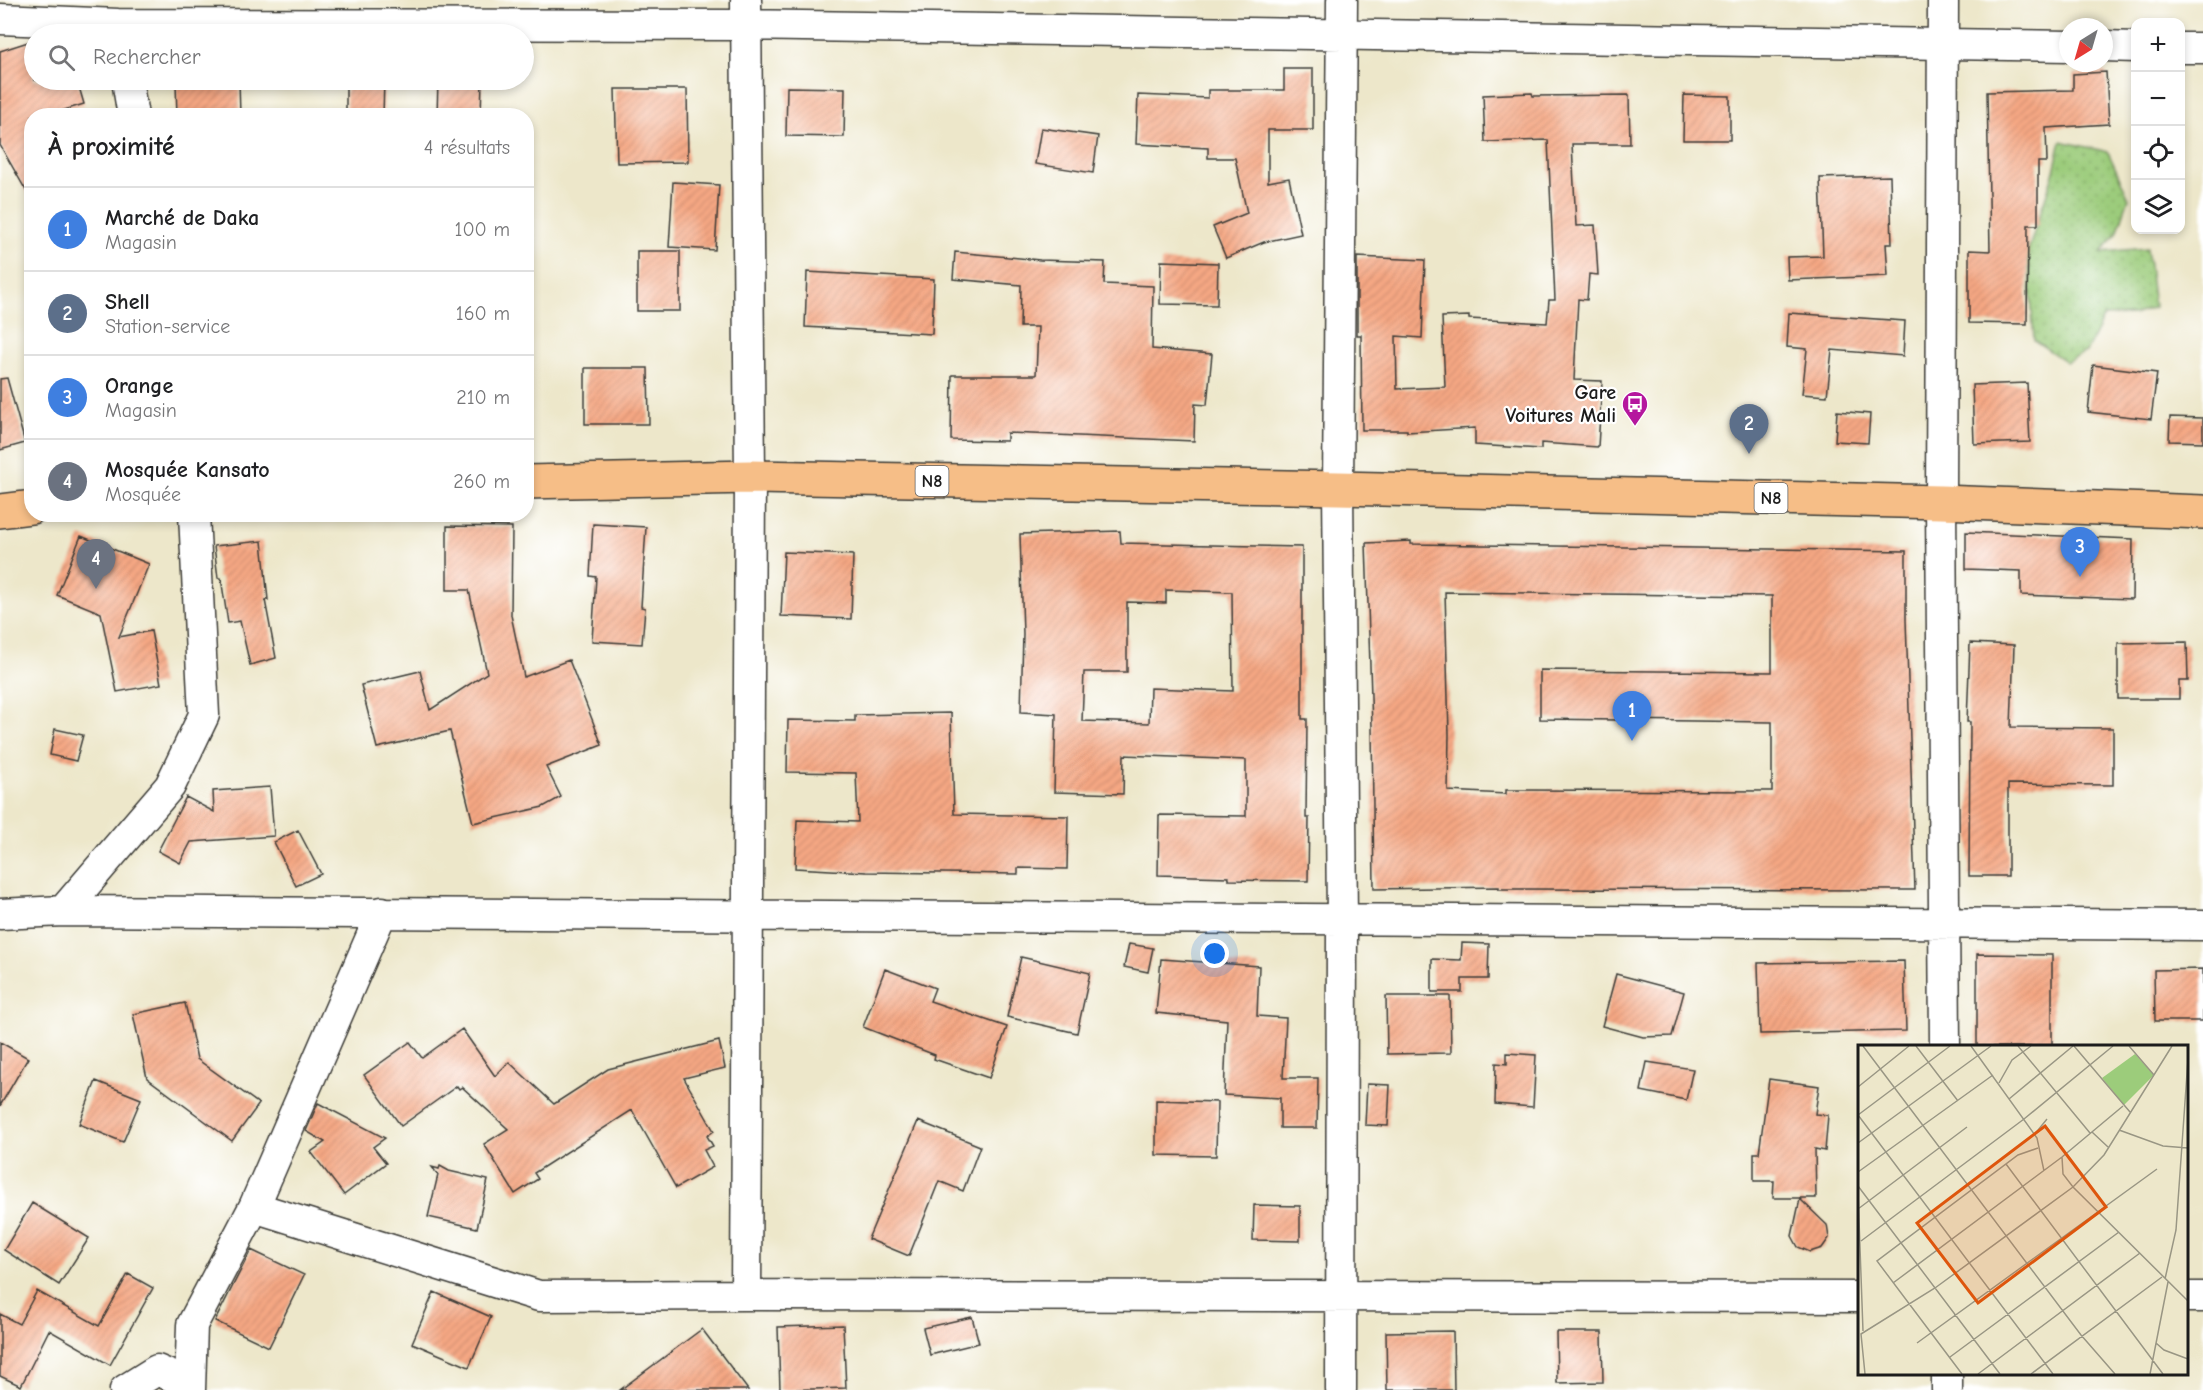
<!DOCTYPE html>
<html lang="fr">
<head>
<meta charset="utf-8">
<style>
	body { margin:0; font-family:"Comic Neue",sans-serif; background:#f2f2f2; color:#202124 }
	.controls { position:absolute; right:18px; top:18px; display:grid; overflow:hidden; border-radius:12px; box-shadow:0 3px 9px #0003 }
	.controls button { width:54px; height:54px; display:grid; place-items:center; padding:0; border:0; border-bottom:2px solid #e0e0e0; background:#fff; color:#202124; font:30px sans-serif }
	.compass { position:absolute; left:2059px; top:18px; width:54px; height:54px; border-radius:50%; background:#fff; box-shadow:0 3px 9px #0003; rotate:217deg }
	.you { position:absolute; left:1215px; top:954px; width:21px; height:21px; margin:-15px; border:4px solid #fff; border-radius:50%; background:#1a73e8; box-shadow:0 0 0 9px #1a73e833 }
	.badge { display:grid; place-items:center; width:39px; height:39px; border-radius:50%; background:#ea580c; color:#fff; font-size:20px; font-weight:700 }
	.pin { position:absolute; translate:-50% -50px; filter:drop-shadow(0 2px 3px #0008) }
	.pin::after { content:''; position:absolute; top:32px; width:21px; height:18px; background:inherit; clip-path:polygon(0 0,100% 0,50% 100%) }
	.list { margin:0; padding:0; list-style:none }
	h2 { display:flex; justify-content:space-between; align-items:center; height:78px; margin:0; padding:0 24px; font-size:26px }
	h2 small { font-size:20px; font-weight:400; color:#757577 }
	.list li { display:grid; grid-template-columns:39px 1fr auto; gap:18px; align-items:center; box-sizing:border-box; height:84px; padding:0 24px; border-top:2px solid #e0e0e0 }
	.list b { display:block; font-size:22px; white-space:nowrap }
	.list p { margin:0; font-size:20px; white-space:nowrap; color:#757577 }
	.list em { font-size:20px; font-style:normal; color:#757577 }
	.icon { flex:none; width:33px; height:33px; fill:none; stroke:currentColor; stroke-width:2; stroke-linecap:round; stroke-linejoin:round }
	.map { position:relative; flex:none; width:2203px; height:1390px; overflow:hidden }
	.search { position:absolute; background:#fff; box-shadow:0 3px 9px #0003; left:24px; top:24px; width:510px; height:66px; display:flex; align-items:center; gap:15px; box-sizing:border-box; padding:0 21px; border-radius:33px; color:#757577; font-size:22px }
	.panel { position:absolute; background:#fff; box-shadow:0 3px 9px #0003; left:24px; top:108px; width:510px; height:414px; border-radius:24px }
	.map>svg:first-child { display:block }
</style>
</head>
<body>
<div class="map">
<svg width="2203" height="1390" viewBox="0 0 2203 1390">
	<defs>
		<pattern id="park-dots" width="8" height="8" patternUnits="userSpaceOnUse" patternTransform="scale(1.5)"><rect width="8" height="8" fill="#9ccc7b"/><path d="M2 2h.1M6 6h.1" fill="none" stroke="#86af6a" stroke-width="1.8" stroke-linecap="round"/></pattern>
		<pattern id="building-hatch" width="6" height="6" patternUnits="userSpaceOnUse" patternTransform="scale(1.5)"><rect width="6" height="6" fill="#f5a783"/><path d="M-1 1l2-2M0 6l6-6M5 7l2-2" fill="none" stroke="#d18f71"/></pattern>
	</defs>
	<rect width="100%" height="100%" fill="#fff"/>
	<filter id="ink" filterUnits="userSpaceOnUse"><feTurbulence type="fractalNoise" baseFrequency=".0167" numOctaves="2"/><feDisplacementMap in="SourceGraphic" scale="12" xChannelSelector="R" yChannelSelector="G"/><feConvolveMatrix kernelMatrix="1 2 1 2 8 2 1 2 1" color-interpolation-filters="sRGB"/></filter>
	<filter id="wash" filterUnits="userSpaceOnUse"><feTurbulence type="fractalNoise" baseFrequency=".008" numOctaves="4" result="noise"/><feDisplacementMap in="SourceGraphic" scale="24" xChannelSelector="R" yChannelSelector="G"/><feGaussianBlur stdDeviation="1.35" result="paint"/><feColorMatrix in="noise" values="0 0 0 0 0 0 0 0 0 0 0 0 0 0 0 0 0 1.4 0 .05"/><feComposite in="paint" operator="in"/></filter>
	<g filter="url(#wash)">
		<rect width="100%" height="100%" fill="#ede7ca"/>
		<path fill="url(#park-dots)" stroke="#5c744c" stroke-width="1.5" d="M2061,141L2108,152L2129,198L2117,233L2101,252L2147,248L2154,307L2134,315L2104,316L2086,352L2066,362L2034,340L2028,251L2054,171Z"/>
		<g id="blocks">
			<path fill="url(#building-hatch)" fill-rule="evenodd" d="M34,40V80H77L84,104L45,116H32V201L0,145V51Z
				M1284,69H1313V130H1268V182L1289,178L1301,234L1264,242L1226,258L1213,227L1247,213L1235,158H1208V148L1136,144L1138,95L1208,98V90H1284Z
				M2106,72L2109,124L2046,128L2047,162H2038V225H2028L2027,324L1969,323V250L1990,251L1987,92L2073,90V74Z
				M239,80L240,116H177L176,83Z
				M346,80H384L383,116H346Z
				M438,80H482L481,116H437Z
				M787,87L845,88L844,137L786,136Z
				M615,89H687L688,162L617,163Z
				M1532,93L1533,96L1629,95L1630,144H1572L1576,226L1595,225L1598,275L1589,274L1587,300L1578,299L1574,380L1602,381L1598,447L1541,443V449L1475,445V428L1407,432V430H1362L1361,335H1357V257L1425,260L1422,338L1396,336L1397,389L1445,387L1442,317L1469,316V319L1547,323L1549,300H1555L1548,140L1485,142L1483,95Z
				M1684,95L1730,96V140H1683Z
				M1041,128L1098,136L1093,173L1035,164Z
				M1890,176L1892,244H1886L1888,276L1788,280L1787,257L1823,256L1820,178Z
				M673,182L719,185L715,250L669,247Z
				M637,251H680V311H637Z
				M955,252L1040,260L1105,262L1104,284L1153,286L1152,349L1212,354L1207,405L1195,404L1194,441L1007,433V441L951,440L952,375H1036L1038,327H1020L1021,285L953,279Z
				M1161,261L1218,263L1217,305L1160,304Z
				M807,272L934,279L932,334L805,327Z
				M1789,313L1905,321L1903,356L1832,350L1827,396L1802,394L1807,349L1787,347Z
				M2093,365L2157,373L2151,419L2088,412Z
				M585,368H648L649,424H585Z
				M7,378L25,443L0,450V379Z
				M2027,383L2030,442L1974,444L1972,385Z
				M1837,411L1870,414L1868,443L1835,441Z
				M2170,417L2203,418V442L2169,441Z
				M593,524L646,527L641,607L645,608L642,644L592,641L596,577L590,576Z
				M447,526L512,527L511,615L524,677L569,660L602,745L546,767L561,797L543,807L473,823L450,731L377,748L361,685L420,671L430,710L487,673L469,590H447Z
				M1120,531L1121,543L1302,547V719H1307L1306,818H1309L1308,881L1229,880V877L1158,875L1159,815L1246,816V760L1124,755L1123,794L1054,792L1056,714L1021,712L1023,634L1020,534ZM1166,590L1232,592L1233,691L1150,688L1149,723L1082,721L1084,672H1127V602L1166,603Z
				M1966,532L2133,539L2132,599L2021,595V571L1966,569Z
				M81,536L149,564L119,637L151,631L161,684L117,692L101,613L57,595Z
				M262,541L268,600H265L276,658L250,665L240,621L228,623L221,578H218L214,546Z
				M1411,541V544L1906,551V620L1915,890L1499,889V887L1374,889L1372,727L1366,543ZM1445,592L1772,596V672L1540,670V719L1772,722V791L1506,790V794L1448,791L1449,734Z
				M784,552L853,555L851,619L781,616Z
				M2187,642L2188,681H2179V699H2118V643Z
				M1970,643L2014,645L2011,727L2113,728V785L2008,784V876H1969L1970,722H1967Z
				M951,713L954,814L1068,816L1067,869L1018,868V874L866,872L795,868L797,820L858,822L856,773L787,772L788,720L855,721V715Z
				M55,729L83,735L76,761L50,755Z
				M270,787L274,836L191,842L180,863L158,851L186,797L214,812L213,791Z
				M298,830L321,874L296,886L274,842Z
				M1462,943L1489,944L1488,979H1462V992H1432V959L1461,960Z
				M1129,944L1153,948L1148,972L1124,967Z
				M1977,954L2052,955V1047H1977Z
				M1021,957L1090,973L1077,1033L1007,1017Z
				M1161,959L1259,966L1257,1016L1286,1018L1283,1078H1318L1317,1128H1280V1098L1224,1095L1227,1020L1156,1013Z
				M1904,961L1906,1031L1760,1034L1758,963Z
				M885,969L935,988L930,1001L1007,1027L989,1078L934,1059L935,1055L863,1027Z
				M2203,969V1021H2155L2154,970Z
				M1616,974L1684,992L1672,1036L1643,1037L1602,1026Z
				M1386,996H1450L1451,1053L1387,1054Z
				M185,1003L197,1059L259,1104L232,1141L147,1078L133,1014Z
				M462,1029L495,1076L509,1062L554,1104L608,1069L719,1041L725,1068L684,1078L714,1131L707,1136L713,1146L704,1150L713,1167L676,1188L632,1110L534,1173L538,1179L515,1194L484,1144L508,1129L462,1087L459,1089L457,1086L401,1126L364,1075L410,1042L422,1058Z
				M0,1042L28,1058L0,1106Z
				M1507,1053L1536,1055L1533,1107L1495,1104L1496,1063L1507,1064Z
				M1647,1062L1693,1069L1686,1100L1641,1091Z
				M1769,1079L1819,1086L1815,1114L1828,1115L1825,1151L1815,1149L1816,1198H1773L1774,1181H1754V1153H1759Z
				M96,1081L141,1099L123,1142L79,1124Z
				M1367,1084L1390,1085L1388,1126L1365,1125Z
				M1156,1100L1217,1102L1216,1156L1156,1155Z
				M318,1103L385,1138L373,1147L386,1163L344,1195L311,1152L325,1142L306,1131Z
				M918,1121L980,1146L963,1191L939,1181L909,1256L868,1239Z
				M440,1166L449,1171L488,1180L477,1228L428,1217L438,1175L432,1167L439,1169Z
				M1800,1199L1827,1225L1829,1238L1822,1248L1810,1252L1798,1247L1792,1236Z
				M32,1203L89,1238L59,1285L4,1250Z
				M1254,1205L1300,1206V1241L1253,1240Z
				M251,1250L304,1275L269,1347L215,1321Z
				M128,1274L153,1288L110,1365L49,1330L21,1386L0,1376V1314L19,1324L37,1291L99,1326Z
				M434,1292L491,1317L469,1367L412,1343Z
				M972,1317L979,1343L930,1355L923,1328Z
				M843,1325L846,1388L780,1390L778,1327Z
				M702,1329L748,1390H620Z
				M1453,1331L1454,1390H1387L1386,1332Z
				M1556,1332H1602L1603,1382L1557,1383Z"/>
		</g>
	</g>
	<g filter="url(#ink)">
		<use href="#blocks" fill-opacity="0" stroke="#3b3a36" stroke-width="1.5"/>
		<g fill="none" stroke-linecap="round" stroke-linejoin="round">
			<g stroke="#3b3a36" stroke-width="33">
				<path id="minor" d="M1943,0L1941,502L1945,1046
					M0,19L118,24L746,25L2068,46
					M2104,46L2136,47
					M2180,48H2203
					M127,80L133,116
					M63,911L170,786L204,715L194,514
					M0,914L63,911L2203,925
					M254,1207L539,1296L746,1295L1860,1297
					M746,1295L750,477L746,0
					M2186,1297H2203
					M1947,1374V1390
					M125,1390L157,1370L190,1384
					M190,1390L192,1325L254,1207L382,912
					M1341,1390L1342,919L1338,488L1342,0"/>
			</g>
			<g stroke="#3b3a36" stroke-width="36">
				<path id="major" d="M526,482L750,477L1338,488L1941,502L2203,512
					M0,511L32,507"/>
			</g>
			<use href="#minor" stroke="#fff" stroke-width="30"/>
			<use href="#major" stroke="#f6be87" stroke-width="33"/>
		</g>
	</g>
	<defs>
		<g id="bus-pin" transform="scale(1.35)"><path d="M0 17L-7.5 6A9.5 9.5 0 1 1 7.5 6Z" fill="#b5179e" stroke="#fff"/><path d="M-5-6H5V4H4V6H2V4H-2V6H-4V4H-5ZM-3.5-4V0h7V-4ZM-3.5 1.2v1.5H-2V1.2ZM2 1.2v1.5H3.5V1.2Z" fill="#fff"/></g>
	</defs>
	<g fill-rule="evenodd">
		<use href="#bus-pin" x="1635" y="404"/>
	</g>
	<g text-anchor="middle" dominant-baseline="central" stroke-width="4.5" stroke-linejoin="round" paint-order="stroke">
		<g fill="#fff" stroke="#606060" stroke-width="1.5">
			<rect x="915.5" y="466" width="33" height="30" rx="4.5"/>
			<rect x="1754.5" y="483" width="33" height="30" rx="4.5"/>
		</g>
		<g font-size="18" font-weight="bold" fill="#1c1c1c">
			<text x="932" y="481">N8</text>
			<text x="1771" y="498">N8</text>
		</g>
		<g font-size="20" font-weight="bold" fill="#1c1c1c" stroke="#fff" text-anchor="end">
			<text x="1616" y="392">Gare<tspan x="1616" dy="23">Voitures Mali</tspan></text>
		</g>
	</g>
	<g transform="translate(1858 1045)">
		<rect width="330" height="330" fill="#ede7ca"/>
		<path d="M277,9L296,30L266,60L244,33Z" fill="#9ccc7b"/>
		<path fill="none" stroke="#999684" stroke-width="1.5" d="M5,1L223,290L257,329M58,1L100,56M113,1L179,93L186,126M160,1L232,88M216,1L272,67M271,1L296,30M141,38L154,15L173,1M0,42L51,1M151,54L215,1M0,70L195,329M0,70L92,1M261,85L305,101L330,103M234,87L250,102M176,90L189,74M0,98L133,1M204,112L205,129L215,142L330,256M148,119L305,329M0,127L135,30M0,141L142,329M0,147L5,286M0,164L109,82M3,196L166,74L255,1M307,234L318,185L330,14M35,238L204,112L265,61M59,298L299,124M298,298L306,305L330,314M92,312L261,187M7,329L3,289L77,243L215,142L246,110L314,1M104,329L19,216L160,110L180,103M120,329L282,208M173,329L304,232M292,329L310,237"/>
		<path fill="#de560d" fill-opacity="0.15" stroke="#de560d" stroke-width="3" d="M187,81L248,162L120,258L59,178Z"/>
		<rect width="330" height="330" fill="none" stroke="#1c1c1c" stroke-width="3"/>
	</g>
</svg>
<div class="controls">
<button>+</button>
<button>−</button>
<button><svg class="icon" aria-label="locate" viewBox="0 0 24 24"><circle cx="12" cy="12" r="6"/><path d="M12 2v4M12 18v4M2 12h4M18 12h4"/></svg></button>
<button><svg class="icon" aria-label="layers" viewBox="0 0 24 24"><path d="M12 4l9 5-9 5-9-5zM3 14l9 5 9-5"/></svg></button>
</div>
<svg class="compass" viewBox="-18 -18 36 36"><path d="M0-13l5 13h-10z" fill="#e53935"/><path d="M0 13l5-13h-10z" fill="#757577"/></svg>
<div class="you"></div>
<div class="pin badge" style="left:1632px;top:741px;background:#3f7fe0">1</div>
<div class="pin badge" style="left:1749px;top:454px;background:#5c6f8a">2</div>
<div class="pin badge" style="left:2080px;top:577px;background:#3f7fe0">3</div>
<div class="pin badge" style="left:96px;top:589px;background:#6b7280">4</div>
<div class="search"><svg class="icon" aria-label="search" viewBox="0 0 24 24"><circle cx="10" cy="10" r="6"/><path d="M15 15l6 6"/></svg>Rechercher</div>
<section class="panel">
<h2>À proximité<small>4 résultats</small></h2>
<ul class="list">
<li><span class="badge" style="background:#3f7fe0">1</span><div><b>Marché de Daka</b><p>Magasin</p></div><em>100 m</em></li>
<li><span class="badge" style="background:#5c6f8a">2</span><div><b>Shell</b><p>Station-service</p></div><em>160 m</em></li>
<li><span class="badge" style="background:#3f7fe0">3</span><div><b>Orange</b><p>Magasin</p></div><em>210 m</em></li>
<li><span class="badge" style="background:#6b7280">4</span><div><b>Mosquée Kansato</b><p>Mosquée</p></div><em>260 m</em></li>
</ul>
</section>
</div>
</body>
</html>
